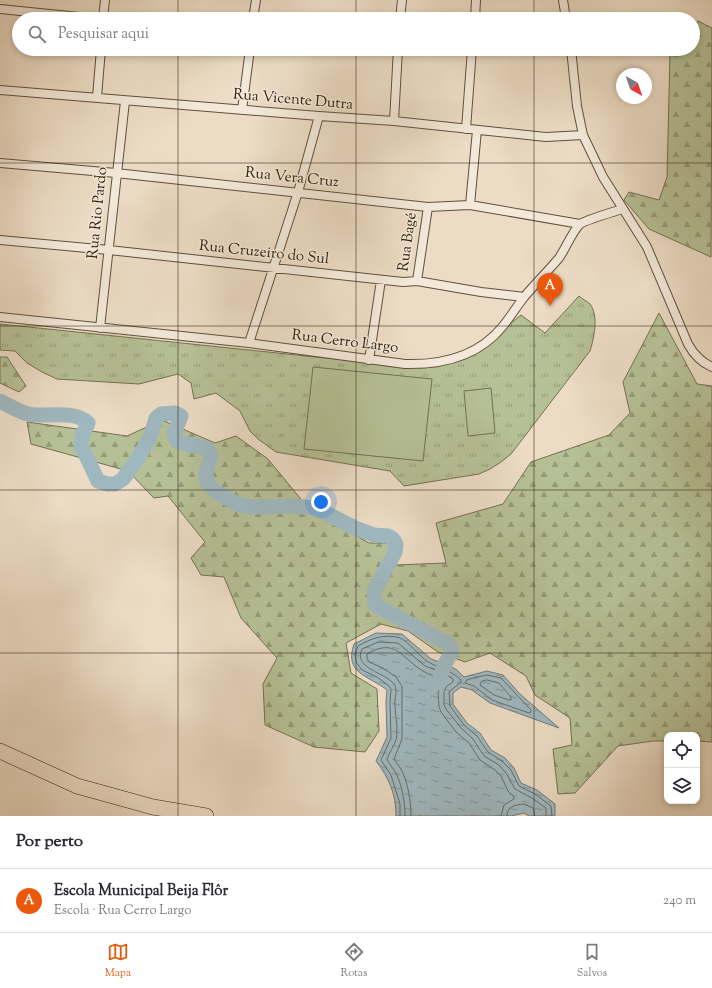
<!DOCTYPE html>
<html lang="pt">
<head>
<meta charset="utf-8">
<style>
	body { margin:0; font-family:"Sorts Mill Goudy",serif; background:#f7f7f7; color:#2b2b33 }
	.controls { position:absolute; right:12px; bottom:12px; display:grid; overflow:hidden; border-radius:8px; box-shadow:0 2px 6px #0003 }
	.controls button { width:36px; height:36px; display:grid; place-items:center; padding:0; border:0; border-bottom:1px solid #e1e1e2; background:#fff; color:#2b2b33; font:20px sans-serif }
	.compass { position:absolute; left:616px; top:68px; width:36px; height:36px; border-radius:50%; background:#fff; box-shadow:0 2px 6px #0003; rotate:140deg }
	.you { position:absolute; left:321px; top:502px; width:14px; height:14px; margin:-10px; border:3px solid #fff; border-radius:50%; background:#1a73e8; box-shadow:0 0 0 6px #1a73e833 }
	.badge { display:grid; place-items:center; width:26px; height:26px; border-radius:50%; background:#ea580c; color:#fff; font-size:13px; font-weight:700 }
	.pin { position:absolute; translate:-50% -33px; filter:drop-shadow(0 1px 2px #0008) }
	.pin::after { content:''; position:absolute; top:21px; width:14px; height:12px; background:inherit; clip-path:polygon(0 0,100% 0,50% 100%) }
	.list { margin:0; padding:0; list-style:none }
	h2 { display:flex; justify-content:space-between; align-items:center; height:52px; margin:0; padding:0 16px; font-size:17px }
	h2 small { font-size:13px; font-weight:400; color:#7c7c81 }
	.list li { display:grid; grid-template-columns:26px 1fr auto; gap:12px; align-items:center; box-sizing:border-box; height:64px; padding:0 16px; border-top:1px solid #e1e1e2 }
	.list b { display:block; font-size:15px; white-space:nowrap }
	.list p { margin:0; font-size:13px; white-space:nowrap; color:#7c7c81 }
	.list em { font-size:13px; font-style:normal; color:#7c7c81 }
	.icon { flex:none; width:22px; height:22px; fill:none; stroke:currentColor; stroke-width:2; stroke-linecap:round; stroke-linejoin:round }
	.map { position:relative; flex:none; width:712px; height:816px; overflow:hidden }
	.search { position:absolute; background:#fff; box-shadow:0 2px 6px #0003; left:12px; right:12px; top:12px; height:44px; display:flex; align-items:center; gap:10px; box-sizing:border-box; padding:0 14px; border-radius:22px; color:#7c7c81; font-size:15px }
	.sheet { height:116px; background:#fff }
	nav { display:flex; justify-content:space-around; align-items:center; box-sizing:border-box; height:56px; border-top:1px solid #e1e1e2; background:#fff; font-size:11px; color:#7c7c81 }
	nav a { display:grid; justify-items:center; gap:2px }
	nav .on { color:#ea580c }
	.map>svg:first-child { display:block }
</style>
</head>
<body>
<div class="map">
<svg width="712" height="816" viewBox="0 0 712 816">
	<defs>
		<pattern id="forest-firs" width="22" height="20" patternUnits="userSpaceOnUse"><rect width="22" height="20" fill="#b6c096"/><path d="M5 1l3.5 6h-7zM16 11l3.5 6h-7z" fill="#959c79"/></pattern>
		<pattern id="park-tufts" width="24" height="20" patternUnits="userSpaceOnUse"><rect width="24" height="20" fill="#b6c096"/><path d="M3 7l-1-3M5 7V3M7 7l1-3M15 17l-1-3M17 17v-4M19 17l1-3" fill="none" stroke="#959c79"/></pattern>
		<pattern id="water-ripples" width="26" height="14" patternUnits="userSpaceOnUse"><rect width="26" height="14" fill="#9fb8c0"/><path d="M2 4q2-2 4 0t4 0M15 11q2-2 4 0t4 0" fill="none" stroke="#82959a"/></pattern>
	</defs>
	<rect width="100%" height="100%" fill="#ecdcc5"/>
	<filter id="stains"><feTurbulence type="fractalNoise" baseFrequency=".005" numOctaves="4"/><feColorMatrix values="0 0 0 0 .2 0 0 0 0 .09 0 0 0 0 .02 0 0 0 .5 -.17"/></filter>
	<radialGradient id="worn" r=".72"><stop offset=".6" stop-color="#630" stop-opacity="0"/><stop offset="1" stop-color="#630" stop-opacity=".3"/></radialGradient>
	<path fill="url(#forest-firs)" stroke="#747152" d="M698,21L712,28L711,257L649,229L624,200L629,192L659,200L667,177L670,54L674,49H693V27Z
		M659,313L697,384L712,386V742L697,741V735H667V741H653L618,746L575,793L558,794L553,749L572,745L570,718L535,695L526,676L490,653L465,662L438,652L408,631L381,624L346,643L351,673L377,689L379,731L365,752L314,747L265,725L263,684L277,658L241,618L224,577L201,575L191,558L205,542L168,496L154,498L128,471L31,444L27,422L127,436L162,420L215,443L236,436L268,459L309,509L369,543H389L396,565L446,563L436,523L503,504L531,462L609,435L630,413L623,382Z
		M0,357H7L26,386L19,392L0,383Z"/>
	<path fill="url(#park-tufts)" stroke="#747152" d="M579,296C582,299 587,301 590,304C599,316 594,338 590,351L511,454L501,462L490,469L479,474L404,486L390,471L276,452L258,439L250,431L240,411L216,393L194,399L191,383L178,374L139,384L57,379L42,372L27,363L15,351L0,350V324L421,368L437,367L453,362L500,332L521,315L545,333Z"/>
	<path fill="#b6c096" stroke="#747152" d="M313,367L432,379L423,461L304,449Z
		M491,388L495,433L468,436L464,391Z"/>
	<path fill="url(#water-ripples)" stroke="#737c79" d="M376,633L402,634L431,659L448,665L457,670L464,677L487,671L503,675L520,694L559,728L490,703L472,690L461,687L453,693V704L467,723L480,733L491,750L505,758L514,768L521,783L537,790L555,804V816H529L524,813L511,816H396C396,794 389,778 376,761L387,737L386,702L387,690C368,675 344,674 354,644Z"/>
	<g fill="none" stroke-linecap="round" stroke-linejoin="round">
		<path stroke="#686d67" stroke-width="1" d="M487,675L501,678L531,710V712L529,713L492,700L474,686L465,683L467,680Z
			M487,680L499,683L511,697V700H509L494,695L480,685L481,682Z
			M400,816V804L391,775L381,760L391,738L390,703L391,689L389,686L377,677L362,670L356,662L355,654L358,646C370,639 385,633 400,638C407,640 420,657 428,662C441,669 449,669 461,680V682L449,692L450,706L464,725L477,736L488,752L502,761L511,770L519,786L535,794L551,806L552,816
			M405,816C405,801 402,786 396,773C393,768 389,764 387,759C389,753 394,746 396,740C399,727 394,712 395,699C396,694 397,688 394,684C385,672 353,669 362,649L378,642L398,643L425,666L444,673L453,679V682L446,687L444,692V705L446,709L461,728L473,739L484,756L499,765L506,773L515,789L532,798L546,808V816
			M411,816C411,801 408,783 401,769C399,766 396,762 394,759L402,739V686L396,677L383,668L369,662L367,658V654C396,637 401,658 423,671C429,675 436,676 443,680L438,692L439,707L441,712L456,732L469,743L480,760L495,770L501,776L508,791L514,797V799L504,805L501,816
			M507,816C507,806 515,805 524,804L533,808L535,816"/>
		<path stroke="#9fb8c0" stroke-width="15" d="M0,401C9,405 20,413 29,414C48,418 72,409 88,423L82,436L81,445L98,481L108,484H115L123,479L139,457L151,435L156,418L161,414L175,413L181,416L174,434L177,441C187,446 198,445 208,449L211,457L206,473L207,483L215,491L235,503L248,507L297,506L318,509L355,528L374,535L388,536L393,539L396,544L395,552L374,592L375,605L450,645L452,651L445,664L438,683"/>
		<g stroke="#60503c" stroke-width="10">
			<path id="minor" d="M563,0L566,19
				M0,9L99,19
				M103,19L105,0
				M253,19L256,0
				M400,19L402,0
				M475,19L476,0
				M571,49L577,106L583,135L603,177L647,247L688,344C694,355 701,362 712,367
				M0,90L319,116L394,121L546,137L583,135
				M97,97L101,49
				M242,110L250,49
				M394,121L398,49
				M466,129L472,49
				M0,163L116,173L428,207L470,205L580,224
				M470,205L477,130
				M0,240L109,250L403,282L417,281L481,292L524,297
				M417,281L428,207
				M0,317L249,343L405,364C442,365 479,356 503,326C511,316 517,306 525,296C536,283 548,271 559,258C566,248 572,232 580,224C584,221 615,211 623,209
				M100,328L125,101
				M249,343L298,192L319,116
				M369,360L381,280"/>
		</g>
		<g stroke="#32220e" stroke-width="16">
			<path id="motorway" d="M0,751L77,786L153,807L206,816"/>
		</g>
		<use href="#minor" stroke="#f3e8d9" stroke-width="8"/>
		<use href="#motorway" stroke="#ecdcc5" stroke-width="15"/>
	</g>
	<path fill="none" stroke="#32220e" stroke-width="1" stroke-opacity="0.55" d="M178,0V19M356,0V19M534,0V19M178,49V816M356,49V816M534,49V816M0,163H712M0,326H712M0,490H712M0,653H712"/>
	<g text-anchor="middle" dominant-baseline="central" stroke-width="3" stroke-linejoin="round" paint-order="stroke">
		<g font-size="15" fill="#32220e" stroke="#f3e8d9">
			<text transform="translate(293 100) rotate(5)">Rua Vicente Dutra</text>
			<text transform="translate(292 178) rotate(6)">Rua Vera Cruz</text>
			<text transform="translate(98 213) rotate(-84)">Rua Rio Pardo</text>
			<text transform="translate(408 242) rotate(-82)">Rua Bagé</text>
			<text transform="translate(264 253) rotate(6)">Rua Cruzeiro do Sul</text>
			<text transform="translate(345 342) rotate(7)">Rua Cerro Largo</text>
		</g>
	</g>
	<rect width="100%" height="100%" filter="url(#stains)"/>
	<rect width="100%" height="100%" fill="url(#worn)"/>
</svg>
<div class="controls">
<button><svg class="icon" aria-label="locate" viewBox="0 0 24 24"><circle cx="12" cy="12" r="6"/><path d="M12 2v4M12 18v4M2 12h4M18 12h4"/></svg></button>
<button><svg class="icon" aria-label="layers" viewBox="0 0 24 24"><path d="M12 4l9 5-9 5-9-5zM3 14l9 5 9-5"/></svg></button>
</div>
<svg class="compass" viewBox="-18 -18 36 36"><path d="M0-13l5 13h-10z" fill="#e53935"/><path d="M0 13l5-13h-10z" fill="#7c7c81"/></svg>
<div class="you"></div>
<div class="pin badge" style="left:550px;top:306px">A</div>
<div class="search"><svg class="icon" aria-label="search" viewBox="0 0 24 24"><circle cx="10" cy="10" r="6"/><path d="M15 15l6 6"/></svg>Pesquisar aqui</div>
</div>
<section class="sheet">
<h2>Por perto<small></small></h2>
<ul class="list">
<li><span class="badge">A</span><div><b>Escola Municipal Beija Flôr</b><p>Escola · Rua Cerro Largo</p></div><em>240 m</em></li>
</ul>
</section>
<nav>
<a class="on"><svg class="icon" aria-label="map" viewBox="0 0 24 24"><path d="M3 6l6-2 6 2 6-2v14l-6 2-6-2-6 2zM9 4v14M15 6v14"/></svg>Mapa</a>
<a><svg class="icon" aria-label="directions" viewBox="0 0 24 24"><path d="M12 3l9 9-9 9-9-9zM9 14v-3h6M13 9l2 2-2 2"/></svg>Rotas</a>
<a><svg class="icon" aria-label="saved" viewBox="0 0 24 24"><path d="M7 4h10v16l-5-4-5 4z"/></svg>Salvos</a>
</nav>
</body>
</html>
